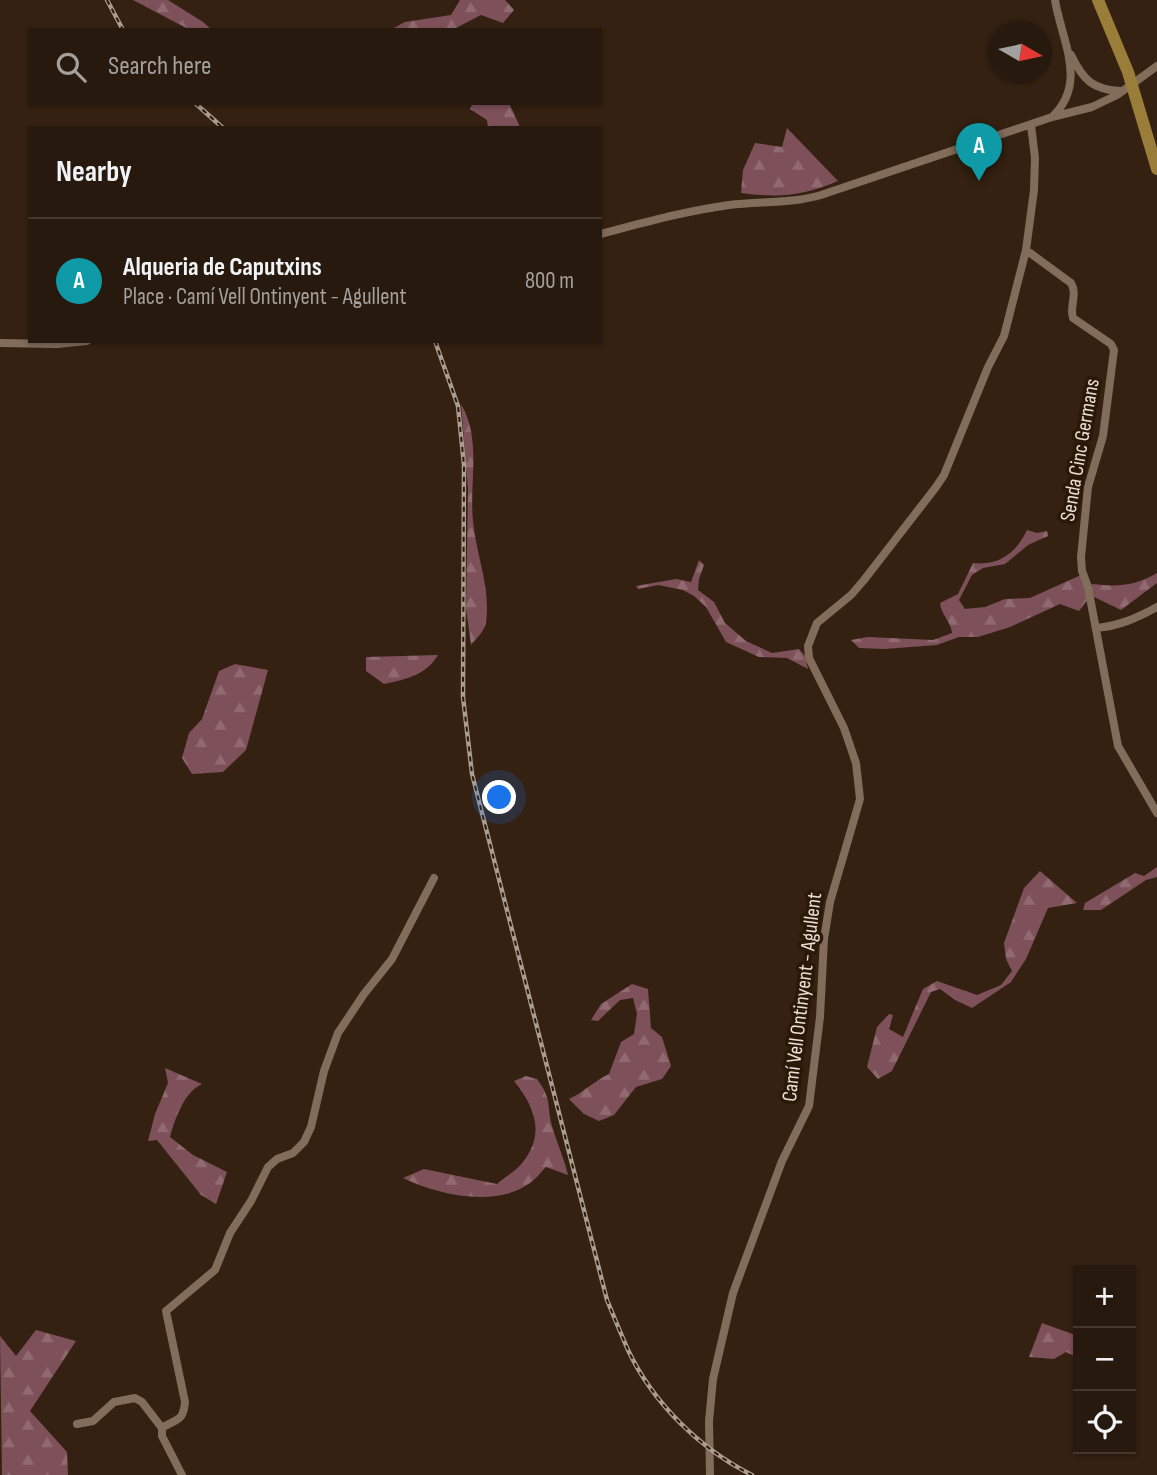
<!DOCTYPE html>
<html lang="en">
<head>
<meta charset="utf-8">
<style>
	body { margin:0; font-family:"Sofia Sans Condensed",sans-serif; background:#2f2216; color:#f1f3f6 }
	.controls { position:absolute; right:21px; bottom:21px; display:grid; overflow:hidden; border-radius:0px; box-shadow:0 2px 5px #0004 }
	.controls button { width:63px; height:63px; display:grid; place-items:center; padding:0; border:0; border-bottom:2px solid #43382e; background:#27190d; color:#f1f3f6; font:35px sans-serif }
	.compass { position:absolute; left:989px; top:21px; width:63px; height:63px; border-radius:50%; background:#27190d; box-shadow:0 2px 5px #0004; rotate:99deg }
	.you { position:absolute; left:500px; top:798px; width:24px; height:24px; margin:-18px; border:5px solid #fff; border-radius:50%; background:#1a73e8; box-shadow:0 0 0 10px #1a73e833 }
	.badge { display:grid; place-items:center; width:46px; height:46px; border-radius:50%; background:#adaffb; color:#fff; font-size:23px; font-weight:700 }
	.pin { position:absolute; translate:-50% -58px; filter:drop-shadow(0 2px 4px #0008) }
	.pin::after { content:''; position:absolute; top:37px; width:24px; height:21px; background:inherit; clip-path:polygon(0 0,100% 0,50% 100%) }
	.list { margin:0; padding:0; list-style:none }
	h2 { display:flex; justify-content:space-between; align-items:center; height:91px; margin:0; padding:0 28px; font-size:30px }
	h2 small { font-size:23px; font-weight:400; color:#a4a09d }
	.list li { display:grid; grid-template-columns:46px 1fr auto; gap:21px; align-items:center; box-sizing:border-box; height:126px; padding:0 28px; border-top:2px solid #43382e }
	.list b { display:block; font-size:26px; white-space:nowrap }
	.list p { margin:0; font-size:23px; white-space:nowrap; color:#a4a09d }
	.list em { font-size:23px; font-style:normal; color:#a4a09d }
	.icon { flex:none; width:38px; height:38px; fill:none; stroke:currentColor; stroke-width:2; stroke-linecap:round; stroke-linejoin:round }
	.map { position:relative; flex:none; width:1157px; height:1475px; overflow:hidden }
	.search { position:absolute; background:#27190d; box-shadow:0 2px 5px #0004; left:28px; top:28px; width:574px; height:77px; display:flex; align-items:center; gap:18px; box-sizing:border-box; padding:0 24px; border-radius:0px; color:#a4a09d; font-size:26px }
	.panel { position:absolute; background:#27190d; box-shadow:0 2px 5px #0004; left:28px; top:126px; width:574px; height:217px; border-radius:0px }
	.map>svg:first-child { display:block }
</style>
</head>
<body>
<div class="map">
<svg width="1157" height="1475" viewBox="0 0 1157 1475">
	<defs>
		<pattern id="forest-firs" width="22" height="20" patternUnits="userSpaceOnUse" patternTransform="scale(1.75)"><rect width="22" height="20" fill="#7d505a"/><path d="M5 1l3.5 6h-7zM16 11l3.5 6h-7z" fill="#906971"/></pattern>
	</defs>
	<rect width="100%" height="100%" fill="#342111"/>
	<path fill="url(#forest-firs)" d="M133,0H168L203,22L212,30H190Z
		M460,0H505L514,10L503,23L481,15L456,28L390,30L405,22L451,15Z
		M473,103H509L520,127L488,128L487,120L470,109Z
		M787,128L838,181C804,196 778,198 741,193L743,170L755,143L782,147Z
		M461,404C482,439 469,483 473,521C476,555 491,587 486,623C485,630 476,639 471,645L466,609L468,489Z
		M1027,530L1037,533L1047,531L1048,536L1028,545L1005,564L983,568L972,575L959,600L965,609L985,607L1005,599L1030,598L1081,575L1088,599L1079,611L1060,604L1010,627L978,637H959L937,645L884,649L859,648L851,640L868,637L933,640L952,633C951,621 941,615 940,603L958,594L973,563C999,566 1016,553 1027,530Z
		M699,560L704,565L699,579L698,590L714,602L725,623L746,641L772,653L799,649L805,656L808,669L787,658L759,657L726,642L706,607L694,596L683,590L658,585L638,589L636,586L676,579L691,582Z
		M1157,573V583L1121,610L1092,596V584C1117,587 1135,586 1157,573Z
		M438,655C426,675 407,679 384,684L366,671V657Z
		M235,664L268,670L246,750L223,772L192,774L182,758L189,733L202,719L219,671Z
		M1157,867V877L1146,880L1101,910H1083L1085,903L1135,873L1144,876Z
		M1040,871L1077,903L1048,908L1026,959L1011,982L972,1008L955,1000L940,989L931,992L892,1071L878,1079L867,1067L877,1027L889,1014L893,1015L889,1029L903,1037L923,989L937,981L977,995L1001,985L1012,971L1006,959L1004,943L1024,888Z
		M632,984L648,989L651,1028L662,1037L671,1066L662,1079L636,1087L614,1115L599,1121L584,1114L569,1099C584,1092 594,1081 609,1074L621,1042L634,1034L637,1014L633,998L620,1000L598,1021L591,1020L601,1004Z
		M165,1068L202,1084C184,1092 175,1119 170,1137L193,1155L227,1172L216,1204L201,1195L157,1140L148,1141L155,1114L168,1083Z
		M526,1076L537,1079C553,1101 546,1104 552,1126C557,1143 564,1158 568,1175L546,1167C541,1172 536,1179 530,1183C496,1208 438,1195 403,1178L424,1169L497,1184C505,1177 517,1170 523,1162C546,1133 534,1106 514,1081Z
		M1042,1323L1078,1336V1358L1066,1352L1054,1359L1029,1357Z
		M36,1330L76,1341L30,1411L67,1452L68,1475H2L0,1336L16,1356Z"/>
	<g fill="none" stroke-linecap="round" stroke-linejoin="round">
		<path stroke="#826c5a" stroke-width="8" d="M1071,55C1083,80 1093,90 1121,91
			M1052,117C1088,83 1062,42 1055,0
			M600,234C643,223 685,211 729,205C760,201 790,204 821,195L1052,117L1092,107L1117,95L1157,66
			M1026,250L1071,283C1078,295 1069,306 1073,318L1111,344L1114,350L1103,436L1088,487L1081,557L1082,571L1088,587L1118,746L1157,813
			M0,343L57,344L87,341
			M1096,628C1119,626 1137,618 1157,607
			M77,1424L93,1421L114,1402L135,1398L142,1402L162,1428
			M182,1475L162,1436V1428C176,1418 183,1423 185,1402L166,1311L215,1270L230,1233L251,1201L268,1167L277,1159L293,1153L304,1142L311,1127L324,1071L338,1033L364,994L392,959L434,878
			M710,1475L709,1421L713,1379L733,1293L782,1161L809,1106L820,1017L824,939L830,902L860,799L856,763L844,728L809,658L808,646L817,623L851,595L864,580L936,487L944,475L988,367L1004,336L1026,250L1034,190L1035,158L1031,125"/>
		<path stroke="#9b7d3a" stroke-width="12" d="M1098,0L1128,72L1157,169"/>
		<g stroke="#ab9c90" stroke-width="4.5">
			<path id="rail" d="M107,0L123,30
				M195,103L223,128
				M435,341L458,406L464,465L463,697L472,774L607,1300C614,1317 621,1334 628,1350C653,1403 700,1449 752,1475"/>
		</g>
		<use href="#rail" stroke="#2a1808" stroke-width="2" stroke-dasharray="5" stroke-linecap="butt"/>
	</g>
	<g text-anchor="middle" dominant-baseline="central" stroke-width="7" stroke-linejoin="round" paint-order="stroke">
		<g font-size="21" fill="#ecdfd5" stroke="#2a1808">
			<text transform="translate(1080 450) rotate(-80)">Senda Cinc Germans</text>
			<text transform="translate(802 997) rotate(-83)">Camí Vell Ontinyent - Agullent</text>
		</g>
	</g>
</svg>
<div class="controls">
<button>+</button>
<button>−</button>
<button><svg class="icon" aria-label="locate" viewBox="0 0 24 24"><circle cx="12" cy="12" r="6"/><path d="M12 2v4M12 18v4M2 12h4M18 12h4"/></svg></button>
</div>
<svg class="compass" viewBox="-18 -18 36 36"><path d="M0-13l5 13h-10z" fill="#e53935"/><path d="M0 13l5-13h-10z" fill="#a4a09d"/></svg>
<div class="you"></div>
<div class="pin badge" style="left:979px;top:181px;background:#0f9aa8">A</div>
<div class="search"><svg class="icon" aria-label="search" viewBox="0 0 24 24"><circle cx="10" cy="10" r="6"/><path d="M15 15l6 6"/></svg>Search here</div>
<section class="panel">
<h2>Nearby<small></small></h2>
<ul class="list">
<li><span class="badge" style="background:#0f9aa8">A</span><div><b>Alqueria de Caputxins</b><p>Place · Camí Vell Ontinyent - Agullent</p></div><em>800 m</em></li>
</ul>
</section>
</div>
</body>
</html>
